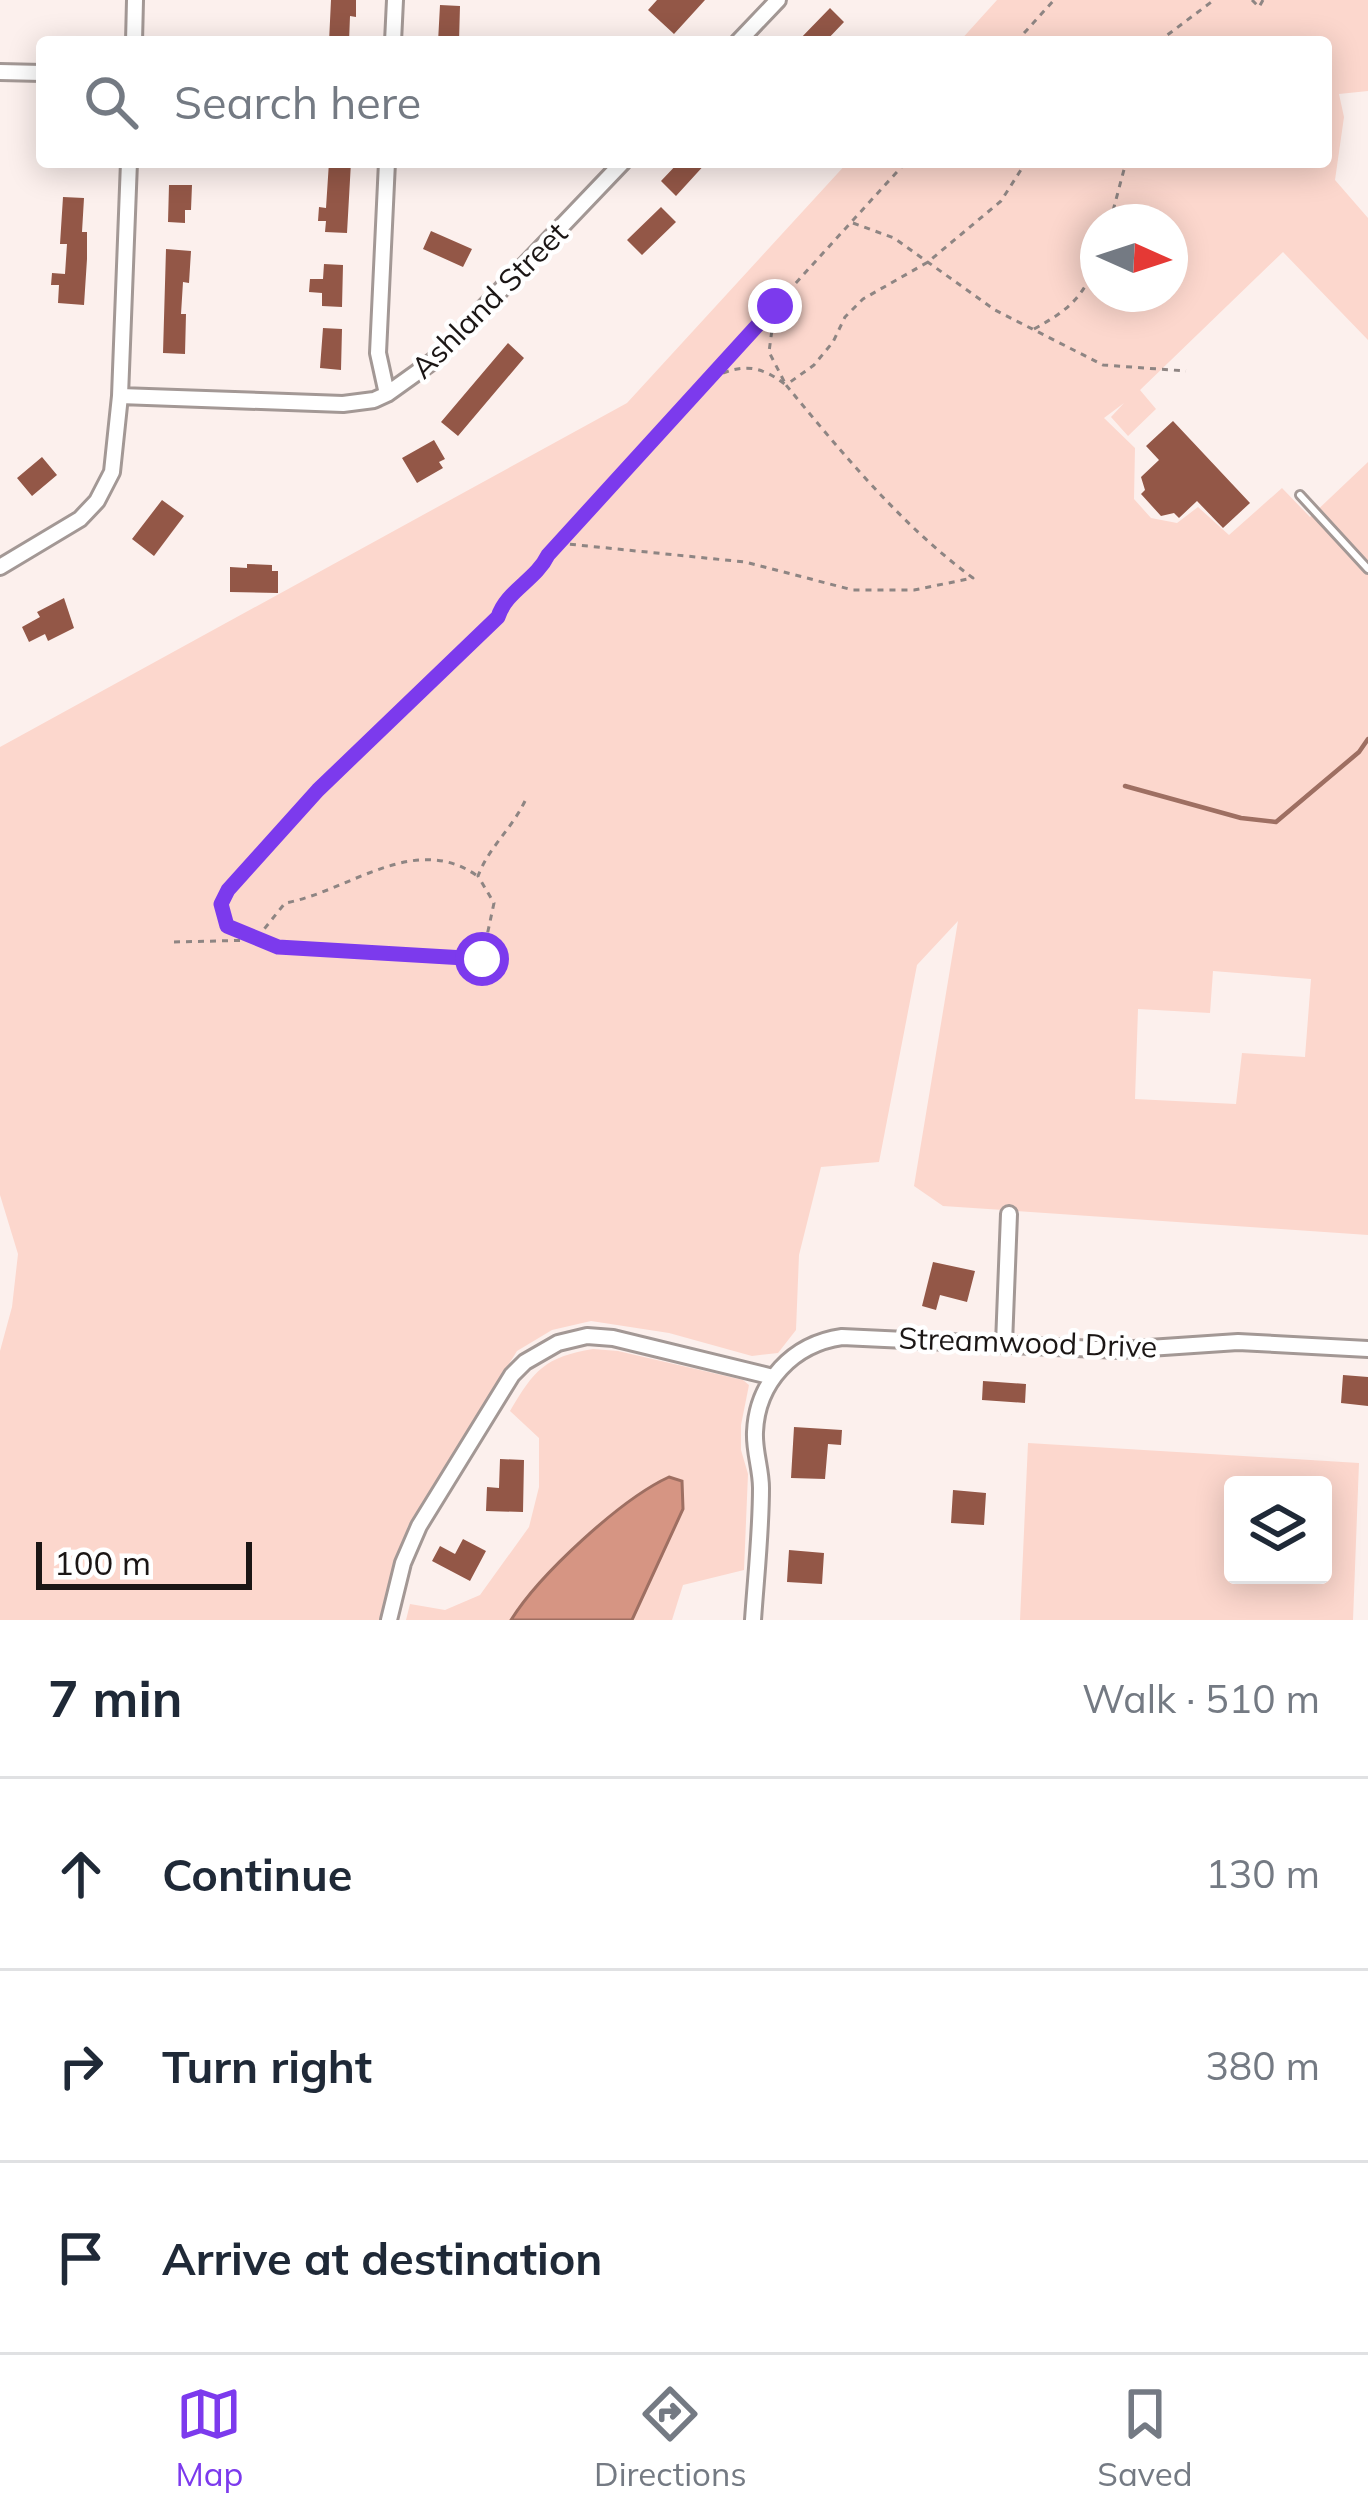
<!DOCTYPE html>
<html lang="en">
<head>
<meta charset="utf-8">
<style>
	body { margin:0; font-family:Mulish,sans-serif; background:#f6f6f7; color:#1f2937 }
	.controls { position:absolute; right:36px; bottom:36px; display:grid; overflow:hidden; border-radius:12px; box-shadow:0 6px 30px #0003 }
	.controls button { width:108px; height:108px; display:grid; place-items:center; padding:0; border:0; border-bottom:3px solid #e0e1e3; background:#fff; color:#1f2937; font:60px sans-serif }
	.compass { position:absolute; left:1080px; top:204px; width:108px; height:108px; border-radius:50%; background:#fff; box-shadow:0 6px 30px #0003; rotate:93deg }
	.scale { position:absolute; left:36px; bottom:30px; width:216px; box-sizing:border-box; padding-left:12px; border:6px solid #1b1615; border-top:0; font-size:33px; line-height:42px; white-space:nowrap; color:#1b1615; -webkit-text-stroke:9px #fff; paint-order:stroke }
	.stop { position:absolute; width:36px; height:36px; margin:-27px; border:9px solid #7c3aed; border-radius:50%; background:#fff }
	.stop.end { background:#7c3aed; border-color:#fff; box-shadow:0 3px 12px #0008 }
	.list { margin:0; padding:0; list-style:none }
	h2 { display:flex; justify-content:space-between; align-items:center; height:156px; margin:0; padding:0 48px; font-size:51px }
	h2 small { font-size:39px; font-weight:400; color:#747a83 }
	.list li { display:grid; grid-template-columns:78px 1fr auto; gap:36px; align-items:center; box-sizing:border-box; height:192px; padding:0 48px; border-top:3px solid #e0e1e3 }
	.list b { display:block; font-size:45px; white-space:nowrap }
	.list em { font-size:39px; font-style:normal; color:#747a83 }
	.icon { flex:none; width:66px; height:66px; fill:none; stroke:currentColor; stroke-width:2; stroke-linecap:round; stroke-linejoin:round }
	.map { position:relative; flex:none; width:1368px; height:1620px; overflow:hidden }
	.search { position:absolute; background:#fff; box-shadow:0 6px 30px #0003; left:36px; right:36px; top:36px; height:132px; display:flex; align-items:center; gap:30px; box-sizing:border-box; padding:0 42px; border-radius:12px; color:#747a83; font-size:45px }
	.sheet { height:732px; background:#fff }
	nav { display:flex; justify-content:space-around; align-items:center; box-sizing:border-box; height:168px; border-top:3px solid #e0e1e3; background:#fff; font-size:33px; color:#747a83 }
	nav a { display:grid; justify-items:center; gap:6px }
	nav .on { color:#7c3aed }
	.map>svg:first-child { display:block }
</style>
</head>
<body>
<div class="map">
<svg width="1368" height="1620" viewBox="0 0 1368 1620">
	<rect width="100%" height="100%" fill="#fcf0ed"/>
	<path fill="#fcd7cd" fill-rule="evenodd" d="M997,0H1368V91L1339,94L1344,117L1335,180L1368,218V340L1283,252L1140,390L1156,409L1128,436L1111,417L1124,403L1104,418L1135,448L1134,499L1151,518L1177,523L1198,507L1229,535L1282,488L1310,517L1368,462V1235L943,1206L914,1186L958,921L917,965L879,1162L821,1167L799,1255L796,1330L778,1353L752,1356L669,1333L591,1321L552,1330L517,1351L408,1526L379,1620H0V1351L12,1307L18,1254L0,1195V747L627,403L848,162H1326V42H959ZM1098,222H1170V294H1098ZM1213,971L1311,979L1305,1057L1242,1053L1236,1104L1135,1099L1138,1009L1210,1013Z
		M593,1349L618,1351L743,1380L749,1385L741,1425V1450L748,1474L744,1570L683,1585L672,1620H406L410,1604L445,1610L480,1595L529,1527L539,1487V1438L510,1411C534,1370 545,1357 593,1349Z
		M1028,1443L1359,1463L1353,1620H1020ZM1233,1485H1323V1575H1233Z"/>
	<path fill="#d69583" stroke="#9e6f62" stroke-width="3" d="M669,1477L682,1481L683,1509L632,1620H511C539,1575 621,1499 669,1477Z"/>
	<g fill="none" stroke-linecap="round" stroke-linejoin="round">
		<path stroke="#9e6f62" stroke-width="4.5" d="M1125,786L1241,818L1276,822L1359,752L1368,739"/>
	</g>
	<path fill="#935747" d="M331,0H356V17L350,16L349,42H329Z
		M657,0H705L674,34L648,10Z
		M440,5L460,6L459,42H438Z
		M830,8L844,22L825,42H797Z
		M329,162H351L347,233L325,232L326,221H318L319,207L326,208Z
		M679,162H707L676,196L661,181Z
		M169,185H192L191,210H185V223L168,222Z
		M63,197L84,198L82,232H87V259L84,305L58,303L59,285H51L52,273L65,274L67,244H60Z
		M661,207L676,222L642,255L627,240Z
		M431,231L472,249L463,267L423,249Z
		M166,249L191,251L189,283L183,282L181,314H186L185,354L163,353Z
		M324,264L343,265L342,307L322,306V293L309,292L310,279H323Z
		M323,328L342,329L341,370L320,368Z
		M508,343L524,358L458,436L441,422Z
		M1173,421L1250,503L1223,528L1197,501L1179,518L1174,513L1161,516L1141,494L1145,490L1141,477L1159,460L1146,446Z
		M434,440L445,459L439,462L443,468L417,483L402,458Z
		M42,457L57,475L32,496L17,478Z
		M162,500L184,516L154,556L132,539Z
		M247,564L272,565V571H278V593L230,592V567L247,568Z
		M64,598L74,628L48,641L45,634L29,642L22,627L40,617L37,612Z
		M933,1262L975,1271L967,1302L940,1295L936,1310L922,1306Z
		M1343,1375L1368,1377V1406L1341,1403Z
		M983,1381L1026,1384L1025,1403L982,1400Z
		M794,1427L842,1430L841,1445L828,1444L825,1479L791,1478Z
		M500,1459L524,1460L523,1512L486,1511L487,1487L499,1488Z
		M953,1490L986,1493L984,1525L951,1523Z
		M463,1539L486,1551L470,1581L432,1561L440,1546L455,1554Z
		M789,1550L824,1553L822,1584L787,1582Z"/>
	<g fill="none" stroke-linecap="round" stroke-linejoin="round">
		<g stroke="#a39895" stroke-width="12">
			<path id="service" d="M1300,495L1368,569"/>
		</g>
		<g stroke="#a39895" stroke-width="20">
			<path id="minor" d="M134,42L135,0
				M393,42L395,0
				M738,42L778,0
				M0,72L42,73
				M387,162L378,353L387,394
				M120,396L343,404L374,400L387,394L433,361L623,162
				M0,567L80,519L97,501L112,472L120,396L129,162
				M1004,1344L1009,1214
				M389,1620L403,1563L419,1526L512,1375L525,1362L558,1343L587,1336L613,1338L773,1377
				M753,1620C756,1576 761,1532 761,1488C761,1469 754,1451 755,1432C757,1382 793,1344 842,1337L1119,1350L1238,1342L1368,1349"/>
		</g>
		<path stroke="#8e8583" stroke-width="3" stroke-dasharray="6 6" stroke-linecap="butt" d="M1252,0L1259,7L1263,0
			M1016,42L1054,0
			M1158,42L1214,0
			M1110,222L1126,162
			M853,223L894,238L995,310L1103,365L1186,371
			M1034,329C1070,309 1084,297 1098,258
			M712,378C742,363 760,365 786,385L769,352L775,307
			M558,543L745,562L853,590H914L973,578C901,525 842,453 786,385L814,365L833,342L845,317L863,299L928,262L1001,201L1026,162
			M525,801C511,830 489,847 478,876L494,903L482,959L278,947L227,926L221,905L228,890L318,790L498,617C506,591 536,580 548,555L906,162
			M257,938L285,903C348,892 413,832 476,875
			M174,942L259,940"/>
		<use href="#service" stroke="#fff" stroke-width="6"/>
		<use href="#minor" stroke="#fff" stroke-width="14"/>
	</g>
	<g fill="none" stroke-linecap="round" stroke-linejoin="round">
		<path stroke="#7c3aed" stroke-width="15" d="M482,959L278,947L227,926L221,904L228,890L318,790L498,617C506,591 536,580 548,555L775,306"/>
	</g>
	<g text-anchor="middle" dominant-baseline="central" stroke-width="9" stroke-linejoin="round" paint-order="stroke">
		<g font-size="30" fill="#1b1615" stroke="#fff">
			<text transform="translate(489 300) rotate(-45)">Ashland Street</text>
			<text transform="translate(1028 1342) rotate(2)">Streamwood Drive</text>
		</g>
	</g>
</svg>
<div class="controls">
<button><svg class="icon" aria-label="layers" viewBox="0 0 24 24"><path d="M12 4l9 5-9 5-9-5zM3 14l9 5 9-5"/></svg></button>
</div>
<svg class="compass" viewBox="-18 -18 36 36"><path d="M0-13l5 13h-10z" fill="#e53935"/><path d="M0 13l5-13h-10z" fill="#747a83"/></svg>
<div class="scale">100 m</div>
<div class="stop" style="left:482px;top:959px"></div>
<div class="stop end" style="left:775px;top:306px"></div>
<div class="search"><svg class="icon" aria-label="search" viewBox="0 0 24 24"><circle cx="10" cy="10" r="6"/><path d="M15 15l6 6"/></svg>Search here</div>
</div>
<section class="sheet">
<h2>7 min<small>Walk · 510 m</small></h2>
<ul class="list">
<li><svg class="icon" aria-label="ahead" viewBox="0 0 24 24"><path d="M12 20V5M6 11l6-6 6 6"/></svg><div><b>Continue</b></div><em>130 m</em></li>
<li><svg class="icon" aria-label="right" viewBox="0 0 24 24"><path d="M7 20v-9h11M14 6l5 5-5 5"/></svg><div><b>Turn right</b></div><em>380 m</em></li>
<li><svg class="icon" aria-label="arrive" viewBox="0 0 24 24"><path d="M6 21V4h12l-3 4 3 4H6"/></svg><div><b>Arrive at destination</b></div></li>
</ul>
</section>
<nav>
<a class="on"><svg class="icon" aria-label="map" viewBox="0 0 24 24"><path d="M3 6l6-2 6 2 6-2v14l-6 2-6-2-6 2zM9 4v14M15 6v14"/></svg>Map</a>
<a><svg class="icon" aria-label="directions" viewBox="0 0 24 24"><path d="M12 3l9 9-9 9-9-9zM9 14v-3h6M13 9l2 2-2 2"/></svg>Directions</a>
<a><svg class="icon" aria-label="saved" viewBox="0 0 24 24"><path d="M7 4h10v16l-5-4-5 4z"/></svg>Saved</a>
</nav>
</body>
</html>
